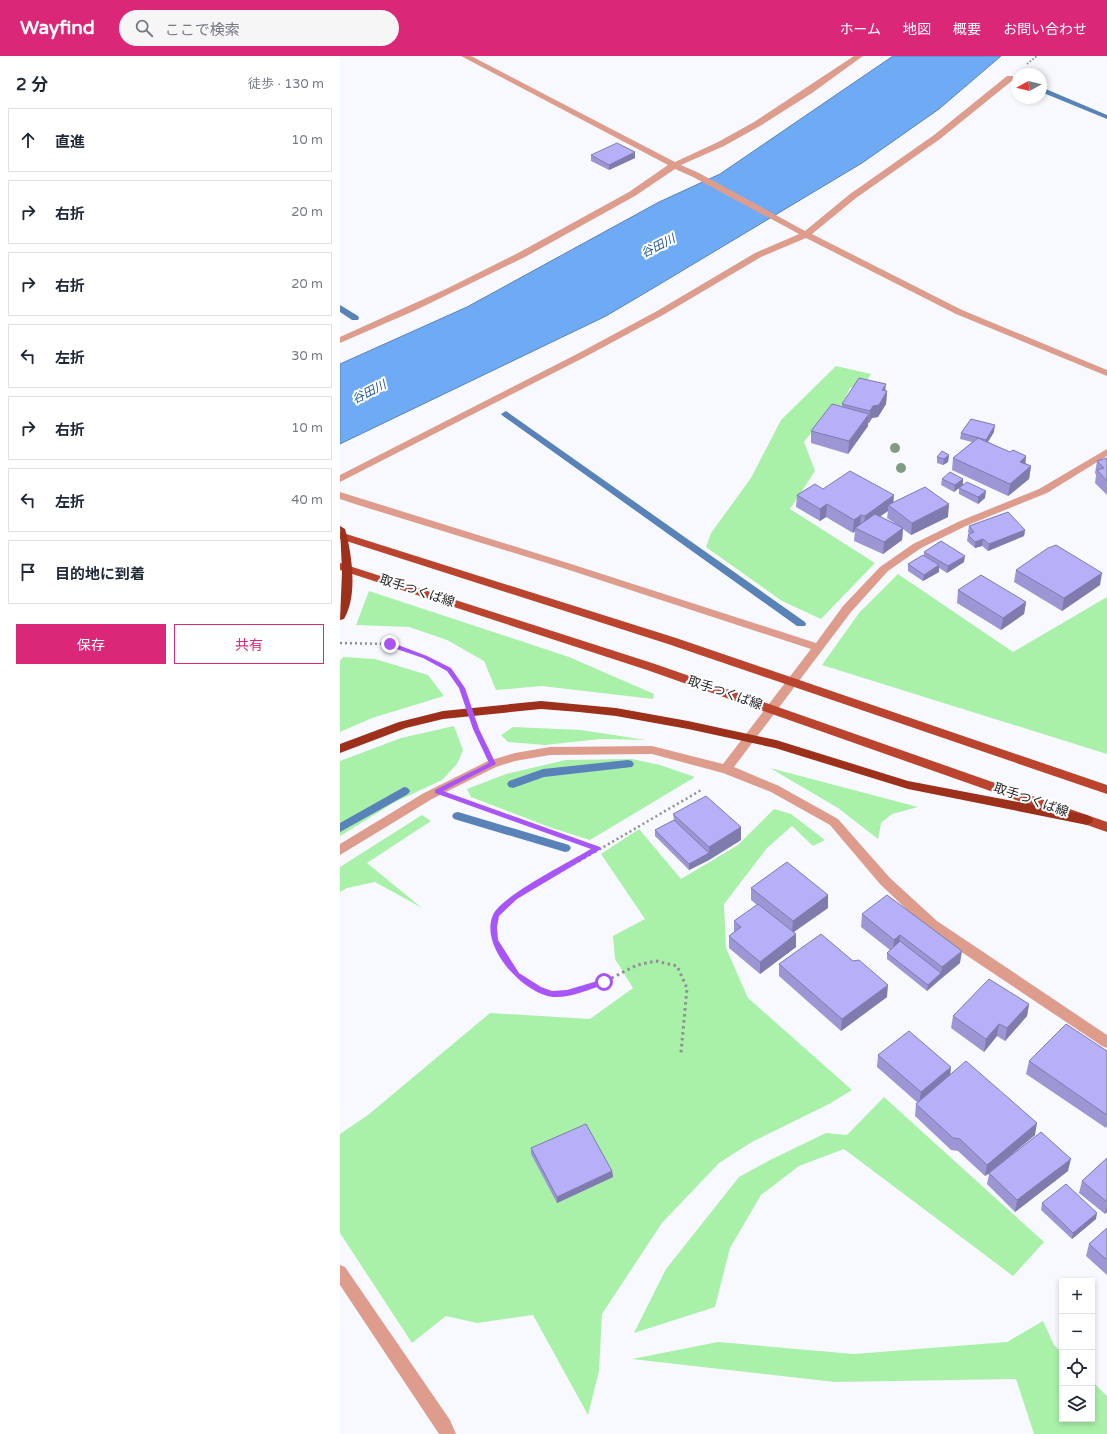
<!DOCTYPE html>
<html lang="ja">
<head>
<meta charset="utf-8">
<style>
	body { margin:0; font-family:"Varela Round","Noto Sans JP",sans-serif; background:#f6f6f7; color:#1f2937 }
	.controls { position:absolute; right:12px; bottom:12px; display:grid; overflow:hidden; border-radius:0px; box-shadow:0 2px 6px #0003 }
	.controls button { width:36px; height:36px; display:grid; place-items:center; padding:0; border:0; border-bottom:1px solid #e0e1e3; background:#fff; color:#1f2937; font:20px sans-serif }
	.compass { position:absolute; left:671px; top:12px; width:36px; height:36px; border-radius:50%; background:#fff; box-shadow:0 2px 6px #0003; rotate:262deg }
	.stop { position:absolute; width:12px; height:12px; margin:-9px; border:3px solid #a855f7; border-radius:50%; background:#fff }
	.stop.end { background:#a855f7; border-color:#fff; box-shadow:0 1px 4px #0008 }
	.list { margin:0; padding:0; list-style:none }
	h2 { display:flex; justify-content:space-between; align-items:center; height:52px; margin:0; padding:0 16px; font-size:17px }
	h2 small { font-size:13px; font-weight:400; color:#747a83 }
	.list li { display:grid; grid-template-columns:26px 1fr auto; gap:12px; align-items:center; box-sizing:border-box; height:64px; margin:0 8px 8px; padding:0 8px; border:1px solid #e0e1e3; border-radius:0px }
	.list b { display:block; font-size:15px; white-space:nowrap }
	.list em { font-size:13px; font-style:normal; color:#747a83 }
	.actions { display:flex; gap:8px; padding:12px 16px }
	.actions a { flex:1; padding:9px 0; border:1px solid #db2777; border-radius:0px; text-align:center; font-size:14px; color:#db2777 }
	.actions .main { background:#db2777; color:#fff }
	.icon { flex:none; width:22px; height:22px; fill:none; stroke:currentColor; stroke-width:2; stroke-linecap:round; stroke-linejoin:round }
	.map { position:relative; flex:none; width:767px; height:1378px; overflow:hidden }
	header { display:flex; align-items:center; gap:24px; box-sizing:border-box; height:56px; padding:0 20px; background:#db2777; color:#fff }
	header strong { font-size:19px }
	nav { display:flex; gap:22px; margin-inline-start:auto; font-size:14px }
	.search { width:280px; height:36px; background:#f6f6f7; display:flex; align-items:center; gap:10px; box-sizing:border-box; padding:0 14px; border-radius:22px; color:#747a83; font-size:15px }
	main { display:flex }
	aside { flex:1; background:#fff }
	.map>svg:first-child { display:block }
</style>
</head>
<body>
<header>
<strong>Wayfind</strong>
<div class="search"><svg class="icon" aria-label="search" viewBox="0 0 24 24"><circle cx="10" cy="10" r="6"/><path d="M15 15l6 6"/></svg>ここで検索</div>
<nav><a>ホーム</a><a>地図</a><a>概要</a><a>お問い合わせ</a></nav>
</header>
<main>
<aside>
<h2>2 分<small>徒歩 · 130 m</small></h2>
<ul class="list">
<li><svg class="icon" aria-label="ahead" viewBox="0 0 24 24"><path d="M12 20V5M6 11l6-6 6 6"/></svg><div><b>直進</b></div><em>10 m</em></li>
<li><svg class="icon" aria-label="right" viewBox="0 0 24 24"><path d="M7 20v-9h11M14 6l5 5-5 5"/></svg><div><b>右折</b></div><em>20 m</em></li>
<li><svg class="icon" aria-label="right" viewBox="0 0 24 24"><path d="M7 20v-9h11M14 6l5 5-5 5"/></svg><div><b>右折</b></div><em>20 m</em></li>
<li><svg class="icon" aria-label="left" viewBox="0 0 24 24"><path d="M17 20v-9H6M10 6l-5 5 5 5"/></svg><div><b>左折</b></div><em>30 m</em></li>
<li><svg class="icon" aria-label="right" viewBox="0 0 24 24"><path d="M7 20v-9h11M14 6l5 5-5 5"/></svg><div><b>右折</b></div><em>10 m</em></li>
<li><svg class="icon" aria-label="left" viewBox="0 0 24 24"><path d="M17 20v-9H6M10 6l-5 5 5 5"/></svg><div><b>左折</b></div><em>40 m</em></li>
<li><svg class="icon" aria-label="arrive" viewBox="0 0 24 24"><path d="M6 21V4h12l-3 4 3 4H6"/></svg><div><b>目的地に到着</b></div></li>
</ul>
<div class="actions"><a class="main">保存</a><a>共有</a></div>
</aside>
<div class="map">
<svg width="767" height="1378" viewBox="0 0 767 1378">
	<rect width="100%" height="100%" fill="#f8f9ff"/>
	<path fill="#a9f0a9" d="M496,310L531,318L526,326L510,332L498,357L489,354L464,386L475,415L450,453L535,507L481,563L442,545L366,491L371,477L411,422L441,364Z
		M558,518L673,596L767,541V698L482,609L519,557Z
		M29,535L229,601L314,638L313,643L202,630L156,634L144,605L107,584L69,571L16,569Z
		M3,601L35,603L88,619L104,640L32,662L0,676V605Z
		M114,670L123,694L117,708L102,724L55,746L0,780V705L61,682Z
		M173,671L241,674L306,684L261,683L205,689L168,686L161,679Z
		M292,703L320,709L355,721L250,784L212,772L131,741L127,733L166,718L226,704Z
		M430,712L578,751L552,758L541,767L538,783L498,752Z
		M434,753L451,758L485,784L473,790L452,770L427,792L384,848L386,892L408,942L512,1034L489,1048L412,1086L379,1107L322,1167L262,1258L259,1315L248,1359L193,1259L137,1267L106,1260L72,1287L0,1177V1078L28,1059L150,957L250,963L293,932L275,903L273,880L305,863L261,798L299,773L341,823L398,789Z
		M82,759L91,765L27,807L82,852L35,826L7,832L0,836V811Z
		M544,1041L704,1186L673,1220L504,1093L459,1110L421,1139L390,1192L375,1251L294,1277L326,1213L399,1121L430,1104L486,1077L507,1079Z
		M703,1265L714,1289L722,1297V1363H752V1325L767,1340V1378H694L676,1323L495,1326L292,1303L378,1286L514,1298L667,1286Z"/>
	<path fill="#6fabf5" stroke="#5983b8" d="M553,0H661L599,53L522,107L310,234L266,260L0,388V308L127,251L319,146L380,118Z"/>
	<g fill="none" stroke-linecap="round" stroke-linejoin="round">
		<path fill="#5983b8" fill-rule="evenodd" d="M701,31L767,59V63L701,36Z
			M0,249L18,260L19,262L18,264H12L0,256Z
			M166,355L465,566L466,568L465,570H457L163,360L161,358Z
			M288,704L292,705L294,708L292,711L204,721L173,732L169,731L167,728L169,725L203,713Z
			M64,731L68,732L70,735L68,738L0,776V767Z
			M118,756L229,789L231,792L229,795L225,796L114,763L112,760L114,757Z"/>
		<path stroke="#8e8f93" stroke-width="2" stroke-dasharray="1.5 2" stroke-linecap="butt" d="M687,8L697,0"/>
		<path stroke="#8e8f93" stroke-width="2.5" stroke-dasharray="2 3" stroke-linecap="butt" d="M0,587L50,588L85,601L109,614L122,633
			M130,747L258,793
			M255,796L363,733"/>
		<path stroke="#8e8f93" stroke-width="3" stroke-dasharray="2.5 3.5" stroke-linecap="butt" d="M256,795L175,841L156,859L154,871L155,884L177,919L199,933L212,938L227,937L264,926L297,909L316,905L337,910L347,932L341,997"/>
		<path fill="#de9c8d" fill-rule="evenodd" d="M121,0H131L335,106L378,86L414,66L514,0H523L472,37L420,70L384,90L341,109L359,117L465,175L510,138L594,79L667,20H673V24L600,83L516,142L472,178L622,254L767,314V320L616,258L466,182L421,201L323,259L245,301L0,426V419L239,297L317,255L415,197L459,178L353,121L335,113L295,140L185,201L76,254L0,287V281L106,233L178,197L289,136L328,109Z
			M767,393V400L707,437L628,469L581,492L548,515L511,556L394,711L439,730L498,763L550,822L597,865L767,979V992L762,990L587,873L540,828L490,769L431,736L383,717L312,698L210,699L175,705L156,711L92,743L0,799V788L84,737L148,705L175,697L210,691L312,690L383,708L471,593L223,512L18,449L0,443V436L231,508L476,587L503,550L540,511L573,488L620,465L699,433Z
			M0,1209L5,1211L110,1364L116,1378H99L0,1229Z"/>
		<path fill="#ba442d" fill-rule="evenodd" d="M0,476L336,582L767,729V738L328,588L0,483Z
			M0,507L315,608L767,766V776L307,614L0,514Z"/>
		<path fill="#9d301a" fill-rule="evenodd" d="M0,470L5,473C12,498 18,540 4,563L0,564L2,516Z
			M201,645L276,652L348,665L436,684L568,725L747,759L751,761L753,764L751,767L747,769L568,733L435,692L348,673L276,660L239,656L201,653L103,663L66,672L0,697V688L59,666L103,655Z"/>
	</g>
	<g fill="#809c84">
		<circle cx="555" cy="392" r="5"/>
		<circle cx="561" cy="412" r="5"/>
	</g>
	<path fill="#9c97d4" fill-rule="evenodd" d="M251,99L295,102L269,114L251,105Z
		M545,335H547L546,348L538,361L532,362L529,367H528V370L508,398L471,387V375L502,351V348Z
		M654,376L648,386L691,410L689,423L668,440L612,414L613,402L632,386L620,383L621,377Z
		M609,399L608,406L603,409L597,407V401Z
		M767,402V439L755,427L756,419L755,417L757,405Z
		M602,423H623V429L614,436L601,429Z
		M619,432L645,442L638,448L619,438Z
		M483,433L553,447L608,461L571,479L563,473L562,484L543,498L514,485L515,475L513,477L486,461L480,465L456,451L457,439ZM548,455L547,462L557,469L540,460Z
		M629,470L685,474L684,480L648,495L642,490L635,492L627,485L628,479L629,478L628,476Z
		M584,496L624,506L607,517L599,512V516L583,525L568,515V508L584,499Z
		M676,514L760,529L722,555L674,526Z
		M618,534L686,546L684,558L661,574L617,547Z
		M333,758L401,771V784L369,804L349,814L315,780V774L334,764Z
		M411,832L488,839V852L454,876L456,878V891L420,918L389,892V880L394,876V865L417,849L411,844Z
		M522,858L620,907L587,935L547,903V897L550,894L521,871Z
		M439,908L547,941L501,975L439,920Z
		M689,948L687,960L665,985L657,980L644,996L611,972L613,960Z
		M767,995V1070L766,1072L686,1018L689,1005Z
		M538,999L610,1018L695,1079L662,1107L728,1115L675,1156L647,1128L649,1118L645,1120L618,1095L611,1094L575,1060L576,1048L578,1047L537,1011Z
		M191,1092L272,1115L273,1121L217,1147L191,1098Z
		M767,1102V1156L765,1158L739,1137L742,1125Z
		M702,1147L756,1163L732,1183L701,1154Z
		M767,1172V1219L746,1200L749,1188Z"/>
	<path fill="#7f7bad" d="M295,96V102L269,114V109Z
		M546,328L545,338L547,335L546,348L538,361L532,362L529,367L530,355Z
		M529,358L528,370L508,398L509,385Z
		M655,369L654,376L645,390L646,384Z
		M609,399L608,406L603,409L604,403Z
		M686,400L685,413L680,406Z
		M691,410L689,423L668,440L670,428Z
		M623,423V429L614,436L615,429Z
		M646,435L645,442L638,448V441Z
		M554,439L553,452L548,449V455L524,472L525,460Z
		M487,448L486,461L480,465V453Z
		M609,448L608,461L571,479L572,467Z
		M521,459L520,472H515V475L513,477L514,464Z
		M563,472L562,484L543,498L544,486Z
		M685,474L684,480L648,495L649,488Z
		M643,483L642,490L635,492V486Z
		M625,500L624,506L607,517L608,510Z
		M599,509V516L583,525L584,519Z
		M762,517L760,529L722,555L724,542Z
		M686,546L684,558L661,574L663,562Z
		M401,771V784L369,804L349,814V808L369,797V791Z
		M488,839V852L452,877L453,865Z
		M456,878V891L420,918V906Z
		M560,879L559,891L553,896L554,884Z
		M622,895L620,907L600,923L602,911Z
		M601,917L600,923L587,935L588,929Z
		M548,929L547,941L501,975L502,963Z
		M689,948L687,960L665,985L667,972Z
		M659,968L657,980L644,996L646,983Z
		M611,1011L610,1023L579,1048L581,1036Z
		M697,1067L695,1079L645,1120L647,1109Z
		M731,1103L728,1115L675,1156L677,1144Z
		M272,1115L273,1121L217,1147V1141Z
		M767,1150V1156L765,1158Z
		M757,1157L756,1163L732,1183L733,1177Z"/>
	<path fill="#b5b0f7" stroke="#7f7bad" d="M277,87L295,96L269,109L251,99Z
		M519,322L546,328L542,334L547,335L539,349L533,350L530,355L502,348Z
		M492,348L529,358L509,385L471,375Z
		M631,363L655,369L646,384L621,377Z
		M638,382L670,396L673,394L686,400L680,406L691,410L670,428L613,402Z
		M602,395L609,399L604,403L597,401Z
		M767,402V425L757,414L764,412L757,405Z
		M510,415L554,439L525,460L521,459L514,464L487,448L480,453L457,439L475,428L483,433Z
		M610,416L623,423L615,429L602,423Z
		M627,426L646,435L638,441L619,432Z
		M585,431L609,448L572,467L548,449Z
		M668,456L685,474L649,488L643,483L635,486L628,479L634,476L629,470Z
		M535,458L563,472L544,486L515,472Z
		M601,485L625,500L608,510L584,496Z
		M716,489L762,517L724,542L676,514L708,492Z
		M583,499L599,509L584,519L568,508Z
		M641,519L686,546L663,562L618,534Z
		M366,740L401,771L369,791L333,758Z
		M334,764L369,797L349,808L315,774Z
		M447,806L488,839L453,865L411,832Z
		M547,839L622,895L602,911L560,879L554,884L522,858Z
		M418,848L456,878L420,906L389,880L401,871L394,865Z
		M481,878L513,905L519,904L548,929L502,963L439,908Z
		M560,885L601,917L588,929L547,897Z
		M649,923L689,948L667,972L659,968L646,983L613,960Z
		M726,968L767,995V1059L689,1005Z
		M569,975L611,1011L581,1036L538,999Z
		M626,1005L697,1067L647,1109L620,1083L613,1082L576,1048Z
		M246,1068L272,1115L217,1141L191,1092Z
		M701,1076L731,1103L677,1144L649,1117Z
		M767,1102V1146L742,1125Z
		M726,1128L757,1157L733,1177L702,1147Z
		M767,1172V1204L749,1188Z"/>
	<path fill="#a855f7" d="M50,586L87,600L111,612L125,632L139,673L156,708L103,735L260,791L261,793L177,843L159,860L157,871L158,884L179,917L201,931L212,935L227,934L264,923L266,924V928C250,933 231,942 213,941C183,938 139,890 153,859C161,840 231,805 251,793L95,737V734L149,707L133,673L119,632L107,615L83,602L48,590V587Z"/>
	<g text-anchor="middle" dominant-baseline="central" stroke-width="4" stroke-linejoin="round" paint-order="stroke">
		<g font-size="12" font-style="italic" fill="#1b5799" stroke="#fff">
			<text transform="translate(318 190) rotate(-27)">谷田川</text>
			<text transform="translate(29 336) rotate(-27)">谷田川</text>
		</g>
		<g font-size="13" fill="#27272a" stroke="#fff">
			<text transform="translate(77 535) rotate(18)">取手つくば線</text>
			<text transform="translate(385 637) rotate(19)">取手つくば線</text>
			<text transform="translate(691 744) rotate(19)">取手つくば線</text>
		</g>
	</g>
</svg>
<div class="controls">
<button>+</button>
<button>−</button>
<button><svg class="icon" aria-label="locate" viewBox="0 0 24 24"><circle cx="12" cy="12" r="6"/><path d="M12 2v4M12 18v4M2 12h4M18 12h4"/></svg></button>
<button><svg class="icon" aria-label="layers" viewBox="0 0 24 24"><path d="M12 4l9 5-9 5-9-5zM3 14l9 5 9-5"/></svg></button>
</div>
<svg class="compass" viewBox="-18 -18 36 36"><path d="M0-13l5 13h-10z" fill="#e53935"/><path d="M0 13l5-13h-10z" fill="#747a83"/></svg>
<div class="stop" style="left:264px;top:926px"></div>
<div class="stop end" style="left:50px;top:588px"></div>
</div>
</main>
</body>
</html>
